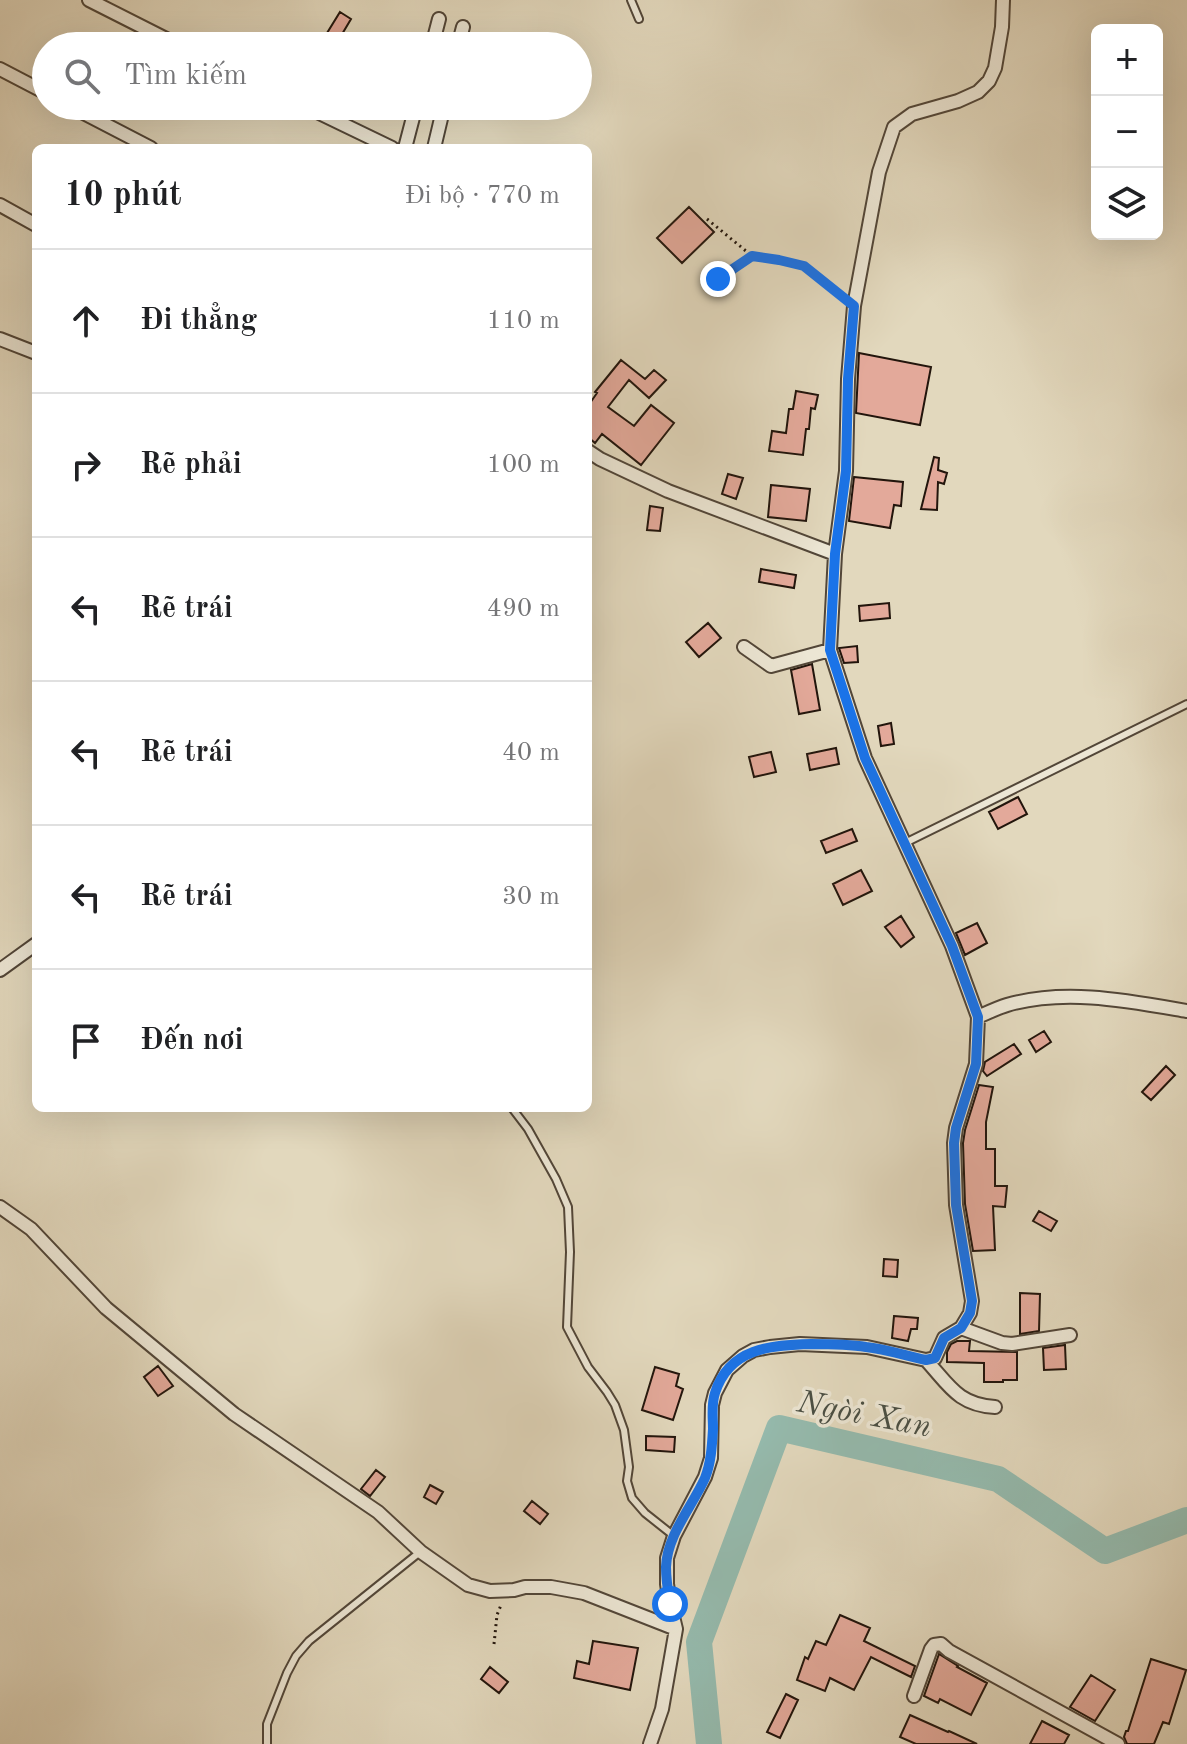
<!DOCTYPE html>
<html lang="vi">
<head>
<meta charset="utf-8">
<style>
	body { margin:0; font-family:"Old Standard TT",serif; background:#f2f2f2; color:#202124 }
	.controls { position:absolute; right:24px; top:24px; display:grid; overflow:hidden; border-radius:12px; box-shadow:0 8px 32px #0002 }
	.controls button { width:72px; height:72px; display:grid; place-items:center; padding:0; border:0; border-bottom:2px solid #e0e0e0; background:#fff; color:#202124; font:40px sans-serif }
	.stop { position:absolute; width:24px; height:24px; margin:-18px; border:6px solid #1a73e8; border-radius:50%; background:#fff }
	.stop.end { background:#1a73e8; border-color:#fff; box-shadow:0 2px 8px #0008 }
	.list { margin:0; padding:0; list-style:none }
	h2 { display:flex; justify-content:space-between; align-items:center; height:104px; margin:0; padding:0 32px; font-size:34px }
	h2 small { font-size:26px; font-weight:400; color:#757577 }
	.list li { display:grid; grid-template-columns:52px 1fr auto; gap:24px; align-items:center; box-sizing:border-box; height:144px; padding:0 32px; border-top:2px solid #e0e0e0 }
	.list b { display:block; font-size:30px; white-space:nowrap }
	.list em { font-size:26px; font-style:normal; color:#757577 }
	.icon { flex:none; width:44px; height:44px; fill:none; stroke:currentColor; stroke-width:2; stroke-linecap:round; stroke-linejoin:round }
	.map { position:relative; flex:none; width:1187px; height:1744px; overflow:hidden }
	.search { position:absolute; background:#fff; box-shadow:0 8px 32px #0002; left:32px; top:32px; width:560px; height:88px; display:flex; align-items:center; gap:20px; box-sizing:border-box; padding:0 28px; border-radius:44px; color:#757577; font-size:30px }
	.panel { position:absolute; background:#fff; box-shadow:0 8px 32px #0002; left:32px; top:144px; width:560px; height:968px; border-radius:12px }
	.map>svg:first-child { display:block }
</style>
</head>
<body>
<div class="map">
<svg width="1187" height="1744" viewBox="0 0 1187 1744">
	<rect width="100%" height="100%" fill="#e2d8bd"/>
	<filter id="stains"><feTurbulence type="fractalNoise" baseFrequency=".0025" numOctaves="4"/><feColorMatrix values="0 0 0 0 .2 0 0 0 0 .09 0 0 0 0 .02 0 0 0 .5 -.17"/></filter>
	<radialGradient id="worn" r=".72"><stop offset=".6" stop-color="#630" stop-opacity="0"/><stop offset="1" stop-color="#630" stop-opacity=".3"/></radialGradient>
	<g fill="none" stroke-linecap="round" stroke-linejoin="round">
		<path stroke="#95baad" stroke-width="26" d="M709,1744L699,1642L779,1428L998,1479L1105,1551L1187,1520"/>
	</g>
	<path fill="#e3a99a" stroke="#22150c" stroke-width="2" d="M340,12L351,19L335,46H319Z
		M689,207L714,232L682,263L657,238Z
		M859,353L931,367L920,425L856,413Z
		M621,360L645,379L654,370L666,380L649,398L629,380L608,407L634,426L651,405L674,423L641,465L602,434L595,443L588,437V406L597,393L595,392Z
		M796,391L818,395L815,409L811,408L809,429H806L803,455L769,451L772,431L786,433L789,409H793Z
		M934,457L939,458L938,470L947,473L944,484L938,482L937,510L921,509Z
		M728,474L743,478L736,499L722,494Z
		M854,477L903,482L901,506L894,505L890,528L849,521Z
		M771,485L810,489L806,521L768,517Z
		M650,506L663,508L660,531L647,530Z
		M761,569L796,575L794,588L759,582Z
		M889,603L890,618L860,621L859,606Z
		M708,623L721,638L699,657L686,642Z
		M857,646L858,662L844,663L839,648Z
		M812,664L820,710L799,714L791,670Z
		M891,723L894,744L881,746L878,726Z
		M836,748L839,764L810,770L807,754Z
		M771,752L776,772L754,777L749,757Z
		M1018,797L1027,814L998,829L989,812Z
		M852,829L857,841L826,853L821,841Z
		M861,870L872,891L843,905L833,884Z
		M901,916L914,937L901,947L885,927Z
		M977,923L987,943L965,955L956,933Z
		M1044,1031L1051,1042L1036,1052L1029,1040Z
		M1014,1044L1021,1054L987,1076L983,1071L985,1062Z
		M1166,1066L1175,1075L1151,1100L1142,1092Z
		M979,1085L993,1087L986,1122V1149H995V1186H1007L1005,1207L993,1206L995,1250L973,1251L965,1204L963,1143L965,1130Z
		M1039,1211L1057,1221L1051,1231L1033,1221Z
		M884,1259L898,1260L897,1277L883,1276Z
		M1020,1293L1040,1294L1039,1331L1020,1334Z
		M894,1316L918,1318L917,1329H911L908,1341L892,1338Z
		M957,1341H970L969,1351L1017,1352V1380H1003V1382H984V1363L947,1362V1352L951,1344Z
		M1065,1345L1066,1369L1044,1370L1043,1348Z
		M158,1366L173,1386L158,1396L144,1377Z
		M655,1367L679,1374L676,1386L683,1389L673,1420L642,1410Z
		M646,1436L675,1437L674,1452L646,1450Z
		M376,1470L385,1477L370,1496L361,1489Z
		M430,1485L443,1492L436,1504L424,1497Z
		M532,1501L548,1514L540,1524L524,1511Z
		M840,1615L870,1628L864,1641L915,1666L911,1677L871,1657L854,1690L830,1678L825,1691L797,1680L805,1657L808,1659L816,1641L826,1645Z
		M593,1641L638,1648L630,1690L574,1678L577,1661L589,1664Z
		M939,1654L958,1666L957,1667L987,1683L971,1715L940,1699L938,1703L924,1696Z
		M1151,1659L1186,1670L1169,1724L1163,1722L1154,1744H1127L1124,1737L1126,1731H1128Z
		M490,1667L508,1682L499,1693L481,1679Z
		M1091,1675L1115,1690L1095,1721L1070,1707Z
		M786,1694L798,1700L780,1738L767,1732Z
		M910,1715L948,1732L949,1731L977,1744H916L900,1737Z
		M1042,1721L1069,1735L1064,1744H1030Z"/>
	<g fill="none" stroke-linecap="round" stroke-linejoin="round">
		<g stroke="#524638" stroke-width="10">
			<path id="service" d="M631,0L639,19
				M905,843L1187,704
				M512,1108L528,1129L556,1179L568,1207L570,1252L567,1327L588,1367L607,1392L615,1405L624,1430L629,1467L627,1481L632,1498L645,1513L674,1536
				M267,1744V1724L287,1673L296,1656L309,1641L420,1552"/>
		</g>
		<g stroke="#524638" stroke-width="16">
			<path id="minor" d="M89,0L180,46
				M432,46L439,19
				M458,46L463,27
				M0,69L46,93
				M70,106L151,148
				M305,106L392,148
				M405,148L416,106
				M434,148L444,106
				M0,205L36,225
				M0,339L36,353
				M588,451L600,459L668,491L835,554
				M744,647L771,666L830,650
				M0,970L36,944
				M978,1017C987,1013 997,1008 1007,1005C1065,988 1129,1001 1187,1011
				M0,1207L31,1229L106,1308L234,1414L378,1512L421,1552L468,1585L490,1591L514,1590L525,1587H551L584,1593L676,1629
				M961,1328L1002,1343L1012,1344L1070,1335
				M926,1360C949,1385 958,1405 995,1407
				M914,1696L931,1649L934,1645L941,1644L949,1651L1118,1744
				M650,1744L662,1709L676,1629L670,1604L667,1584V1558L674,1536L705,1477L711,1458L712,1405L715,1393L727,1370L743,1356L754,1350L770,1347L800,1344L867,1347L926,1360L935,1358L944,1338L961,1328L970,1313L972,1301L956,1205L954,1143L956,1128L976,1064L978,1017L952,946L865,758L830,650L835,554L846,471L848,379L854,306L879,172L894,127L912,114L958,101L978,92L989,81L995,68L1002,27L1003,0"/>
		</g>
		<path stroke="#22150c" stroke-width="3" stroke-dasharray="2 4" stroke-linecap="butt" d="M707,219L752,256
			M718,279L752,256L779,260L804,266L842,296
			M494,1644L497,1615L501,1605"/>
		<use href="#service" stroke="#ece6d4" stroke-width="6"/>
		<use href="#minor" stroke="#ece6d4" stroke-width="12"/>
	</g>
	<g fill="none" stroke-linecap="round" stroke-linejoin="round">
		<path stroke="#1a73e8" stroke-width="10" d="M670,1604C668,1592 666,1580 666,1567C667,1535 692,1507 705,1478C711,1463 712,1446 713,1429C713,1417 711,1405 715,1393C729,1348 771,1345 811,1344C829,1344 848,1344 866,1347C886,1349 906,1356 926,1360L935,1358L944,1338L961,1328L970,1313L972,1301L956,1205L954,1143L956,1128L976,1064L978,1017L952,946L865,758L830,650L835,554L846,471L848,379L854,306L804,266L779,260L752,256L718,279"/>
	</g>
	<g text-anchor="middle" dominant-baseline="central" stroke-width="7" stroke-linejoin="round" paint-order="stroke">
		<g font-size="32" font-style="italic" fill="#4a4f44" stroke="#ece6d4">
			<text transform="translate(864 1416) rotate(11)">Ngòi Xan</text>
		</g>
	</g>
	<rect width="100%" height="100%" filter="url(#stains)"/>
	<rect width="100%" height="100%" fill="url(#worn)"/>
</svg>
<div class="controls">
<button>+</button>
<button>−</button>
<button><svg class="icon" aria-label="layers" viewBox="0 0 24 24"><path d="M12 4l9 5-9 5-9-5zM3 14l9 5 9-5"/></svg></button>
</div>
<div class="stop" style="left:670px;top:1604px"></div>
<div class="stop end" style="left:718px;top:279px"></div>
<div class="search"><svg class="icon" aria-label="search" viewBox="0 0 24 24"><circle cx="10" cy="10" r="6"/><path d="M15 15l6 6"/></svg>Tìm kiếm</div>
<section class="panel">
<h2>10 phút<small>Đi bộ · 770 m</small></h2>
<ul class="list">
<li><svg class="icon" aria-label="ahead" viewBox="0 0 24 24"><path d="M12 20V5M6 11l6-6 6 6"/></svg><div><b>Đi thẳng</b></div><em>110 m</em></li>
<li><svg class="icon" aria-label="right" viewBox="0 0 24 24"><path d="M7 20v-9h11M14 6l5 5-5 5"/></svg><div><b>Rẽ phải</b></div><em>100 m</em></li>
<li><svg class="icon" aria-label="left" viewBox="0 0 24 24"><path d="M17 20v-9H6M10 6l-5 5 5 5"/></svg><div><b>Rẽ trái</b></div><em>490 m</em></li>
<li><svg class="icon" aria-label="left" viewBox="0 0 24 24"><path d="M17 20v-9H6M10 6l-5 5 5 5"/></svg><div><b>Rẽ trái</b></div><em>40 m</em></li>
<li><svg class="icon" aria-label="left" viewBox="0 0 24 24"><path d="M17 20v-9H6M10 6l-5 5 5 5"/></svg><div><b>Rẽ trái</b></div><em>30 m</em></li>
<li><svg class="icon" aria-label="arrive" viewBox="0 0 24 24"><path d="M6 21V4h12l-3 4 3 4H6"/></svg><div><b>Đến nơi</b></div></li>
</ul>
</section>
</div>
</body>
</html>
